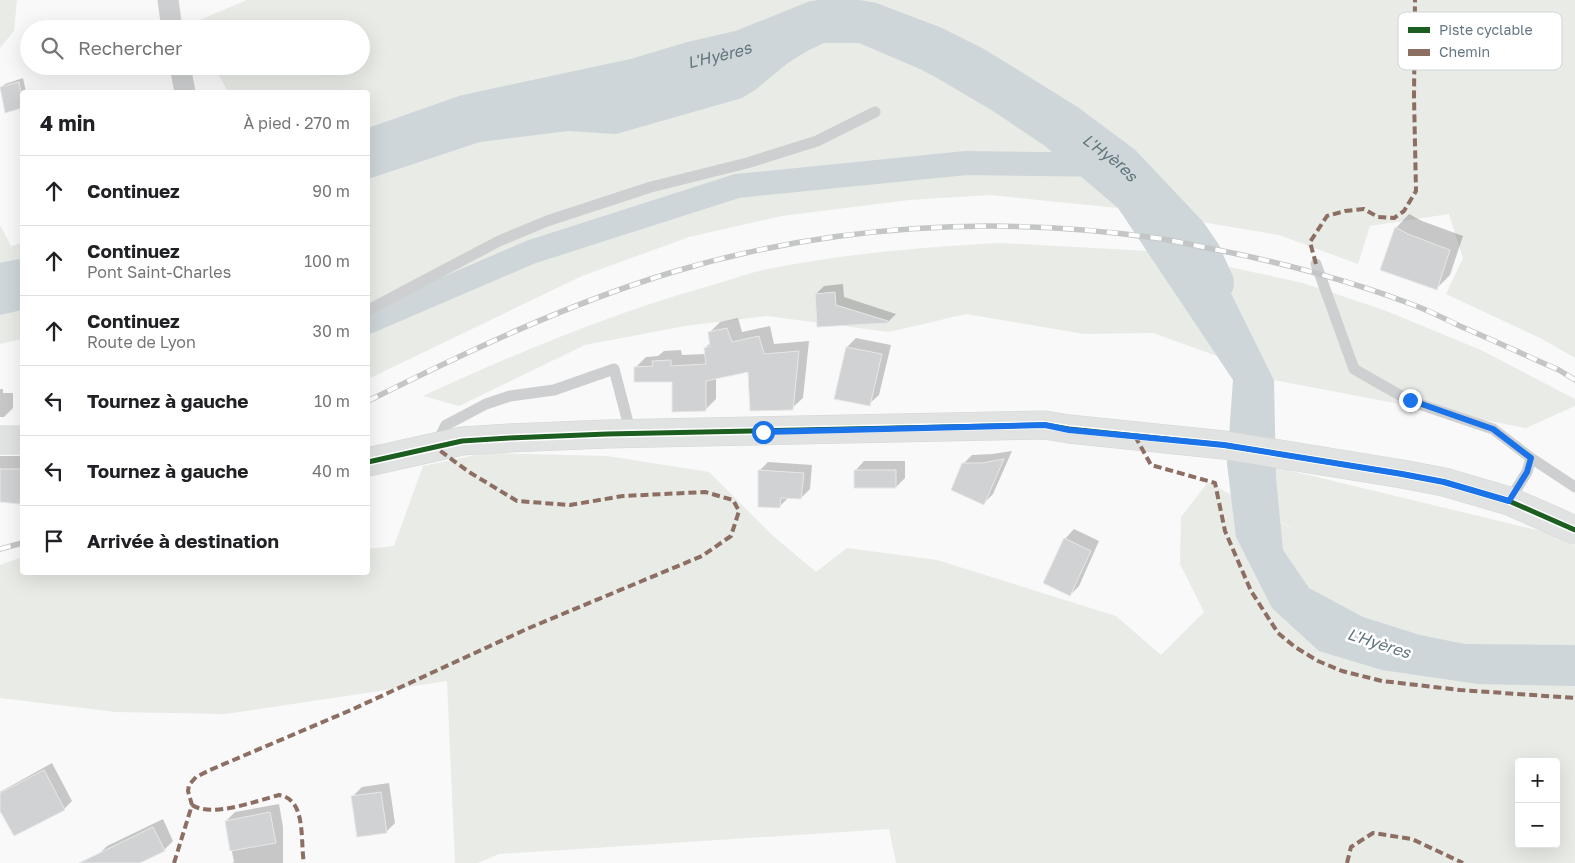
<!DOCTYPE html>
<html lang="fr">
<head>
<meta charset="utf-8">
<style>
	body { margin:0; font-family:"Golos Text",sans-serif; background:#f2f2f2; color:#202124 }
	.controls { position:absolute; right:15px; bottom:15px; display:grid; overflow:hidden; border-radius:5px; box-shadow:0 5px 20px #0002 }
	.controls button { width:45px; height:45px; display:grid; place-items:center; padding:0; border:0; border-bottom:1px solid #e0e0e0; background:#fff; color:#202124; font:25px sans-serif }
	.stop { position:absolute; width:15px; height:15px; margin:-11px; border:4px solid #1a73e8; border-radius:50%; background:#fff }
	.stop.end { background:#1a73e8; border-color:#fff; box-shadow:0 1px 5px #0008 }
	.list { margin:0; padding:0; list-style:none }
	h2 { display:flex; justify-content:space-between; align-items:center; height:65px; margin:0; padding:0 20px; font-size:21px }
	h2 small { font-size:16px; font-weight:400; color:#757577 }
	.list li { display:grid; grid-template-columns:32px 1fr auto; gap:15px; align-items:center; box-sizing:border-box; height:70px; padding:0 20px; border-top:1px solid #e0e0e0 }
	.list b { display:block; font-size:19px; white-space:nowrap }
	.list p { margin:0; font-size:16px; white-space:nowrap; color:#757577 }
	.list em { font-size:16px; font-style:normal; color:#757577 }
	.icon { flex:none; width:28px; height:28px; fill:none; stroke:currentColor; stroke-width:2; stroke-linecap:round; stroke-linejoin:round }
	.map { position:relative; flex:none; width:1575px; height:863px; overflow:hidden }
	.search { position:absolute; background:#fff; box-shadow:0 5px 20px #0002; left:20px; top:20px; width:350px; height:55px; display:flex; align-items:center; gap:12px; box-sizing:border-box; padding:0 18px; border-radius:28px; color:#757577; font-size:19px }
	.panel { position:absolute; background:#fff; box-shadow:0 5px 20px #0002; left:20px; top:90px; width:350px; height:485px; border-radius:5px }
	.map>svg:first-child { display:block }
</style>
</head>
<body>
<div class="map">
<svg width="1575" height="863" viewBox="0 0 1575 863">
	<rect width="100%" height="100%" fill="#f9f9f9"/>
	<path fill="#e8ebe6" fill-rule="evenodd" d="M0,0H17L14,31L0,48Z
		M247,0H1575V358L1542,339L1446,294L1463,258L1449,214L1370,226L1358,264L1279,235L1118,208L990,195L909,200L782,216L689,237L582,276L368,379V92H228L214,66H361V29H193L190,24Z
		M0,225L11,246L22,243V339L0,344Z
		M1000,243L1148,251L1217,356L1153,333L1084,334L966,314L889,332L767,316L685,326L585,345L459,406L423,396C516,353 610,314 709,286C727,281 745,274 763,270C841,254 921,247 1000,243Z
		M1210,263L1303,283L1384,310L1481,350L1575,399V406L1526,428L1274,380L1227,285Z
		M485,453L607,456L709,472L772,535L816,572L847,548L937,560L1116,616L1161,655L1204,612L1180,564L1181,517L1208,482L1302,534L1280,521L1275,467L1545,532L1575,546V863H896L889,829L499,854L478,863H455L447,681L226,714L116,712L0,698V565L22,557V572H368V549L394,546L423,466ZM1519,762H1556V844H1519Z"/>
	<path fill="#ced6d9" d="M839,17L870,22L933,46L975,67L1067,124L1122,165L1188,235L1227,285L1274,380L1276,477L1283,550L1309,588L1363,617L1420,635L1465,644L1575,645V686L1478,684L1382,670L1319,651L1272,608L1236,537L1227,464L1233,380L1118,208L1045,146L993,111L937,78L920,69L859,43H824L807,51L788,63L755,90L742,98L616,134L568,131L480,142L368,179V149L465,115L637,78L694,61L814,21Z
		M22,279V310L0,315V283Z"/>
	<path fill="#0003" d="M23,78L26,92H22V106L6,111L0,88L5,84Z
		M1409,214L1422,221L1463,236L1450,275L1436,289L1396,228Z
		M843,284L844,297L896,314L888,322L818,326L816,294L824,286Z
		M738,318L742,332L770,326L774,344L809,341L803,398L792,408L749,371L716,378V399L705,410L673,381L635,368L646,357L658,356L664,351L681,350L682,355L706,354L705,348L711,342L710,332L720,322Z
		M856,338L891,345L879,395L869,404L847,347Z
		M0,389H3V393H13V408L4,417H0Z
		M1012,451L993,494L984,503L963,464L972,455L992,454Z
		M0,456H22V500L20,503L0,500Z
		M864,461H905V478L896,487L855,471Z
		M768,462L812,465L810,489L801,498L789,497L779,507L759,471Z
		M1074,529L1099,541L1079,586L1070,595L1065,539Z
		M52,763L72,801L65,808L15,835L0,808V792Z
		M389,783L395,823L386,832L353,796L362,787Z
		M279,804L283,827V863H232L234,862L226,821L235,812Z
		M163,819L173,841L164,850L137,863H102L98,855L107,846Z"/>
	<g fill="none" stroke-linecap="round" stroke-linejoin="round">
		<path stroke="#ced6d9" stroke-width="24" d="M368,322L531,252L737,186L966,163L1122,165"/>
		<g stroke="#ced6d9" stroke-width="40">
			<path id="s1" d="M368,149L465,115L637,78L694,61L742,50L814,21L839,17L870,22L933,46L975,67L1067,124L1122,165L1188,235L1201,254L1214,283"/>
			<path d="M0,283L22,279"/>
		</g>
	</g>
	<path fill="#d0d2d3" stroke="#e8e8e8" d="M19,82L22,97V108L5,113L0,87Z
		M1395,227L1408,234L1450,250L1437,290L1380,270Z
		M835,292L836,305L888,321V323L817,327L815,294Z
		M727,328L732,342L759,336L764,354L799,351L793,410L750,411L748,372L706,381V411L672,412V382H634V367L653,366L652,361L671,360V366L706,364L704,348L710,346L708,332Z
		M846,347L882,354L870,406L834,399Z
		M1004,459L984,505L951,490L962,463H982Z
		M0,469H22L20,504L0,502Z
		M758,470L804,473L801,499L781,498L780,508L758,507Z
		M854,470H896V488H854Z
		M1064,538L1091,551L1070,596L1043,583Z
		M44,770L65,810L14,836L0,811V793Z
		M381,792L387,833L357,837L351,796Z
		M270,812L276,843L230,851L225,821Z
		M153,827L165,851L140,863H79Z"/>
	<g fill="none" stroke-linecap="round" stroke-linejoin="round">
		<g stroke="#d5d6d7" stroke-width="29">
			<path id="primary" d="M0,440H22
				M368,462L462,441L509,438L607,434L1045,425L1069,429L1224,445L1402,474L1444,482L1509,501L1575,530"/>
		</g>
		<path stroke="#cecfd0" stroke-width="11" d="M1316,264L1354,369L1410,401L1493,429L1531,458L1527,472L1509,501
			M368,310L499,241L547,221L651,187L747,163L817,141L875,112
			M436,445L446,425L486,404L510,396L554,390L614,369L631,434
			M1531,458L1575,487"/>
		<path stroke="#cecfd0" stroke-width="21" d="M168,0L172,29
			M180,66L185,92"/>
		<use href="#primary" stroke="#e1e2e2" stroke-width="28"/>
		<g stroke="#c3c5c6" stroke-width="5.5">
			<path id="rail" d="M368,401C466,352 567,304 673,272C829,225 995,215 1156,238C1177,241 1197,246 1218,250C1283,263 1348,280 1411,304C1428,310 1445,319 1462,327C1495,341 1527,356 1559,370L1575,380
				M0,549L22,543"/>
		</g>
		<use href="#rail" stroke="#fff" stroke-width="4" stroke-dasharray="11" stroke-linecap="butt"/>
		<path stroke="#8d6e63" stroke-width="4" stroke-dasharray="8 4" stroke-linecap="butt" d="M1316,264L1310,242L1327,216L1345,211L1364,209L1378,217L1394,218L1404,211L1416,191L1414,97L1415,0
			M1135,436L1151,465L1215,483L1225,531L1251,591L1278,633L1295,647L1318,661L1342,671L1382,681L1460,690L1575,698
			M192,805C212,818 256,801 279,795C307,799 300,842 304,863
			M174,863L192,805L188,791L189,785L196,777L210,770L351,710L529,628L702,556L731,536L739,511L733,500L705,492L623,496L570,505L517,501L469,472L435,447
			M1347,863L1351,847L1373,833L1412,839L1463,863"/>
		<g stroke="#fff" stroke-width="8">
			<path id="cycleway" d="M368,462L462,441L509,438L607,434L1045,425L1069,429L1224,445L1402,474L1444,482L1509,501L1575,530"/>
		</g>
		<use href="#cycleway" stroke="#1b5e20" stroke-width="5"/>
	</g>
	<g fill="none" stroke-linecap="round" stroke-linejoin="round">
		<path stroke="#1a73e8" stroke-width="6" d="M763,432L1045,425L1069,430L1224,445L1402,474L1444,482L1509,501L1527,472L1531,458L1493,429L1410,400"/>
	</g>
	<g text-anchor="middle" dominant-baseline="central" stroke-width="5" stroke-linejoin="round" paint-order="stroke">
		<g font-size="16" font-style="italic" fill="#60757c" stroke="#fff">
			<text stroke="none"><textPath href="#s1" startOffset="364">L'Hyères</textPath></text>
			<text stroke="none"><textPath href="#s1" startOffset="799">L'Hyères</textPath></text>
			<text transform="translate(1379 643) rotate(18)">L'Hyères</text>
		</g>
	</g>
	<rect x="1398" y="12" width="164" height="58" rx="8" fill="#fff" stroke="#d1d6da" stroke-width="1"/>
	<rect x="1408" y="27" width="22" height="6" fill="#1b5e20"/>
	<rect x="1408" y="49" width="22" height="7" fill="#8d6e63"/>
	<g font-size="14" fill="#657683">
		<text x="1439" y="35">Piste cyclable</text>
		<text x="1439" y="57">Chemin</text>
	</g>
</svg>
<div class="controls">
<button>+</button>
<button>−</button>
</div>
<div class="stop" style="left:763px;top:432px"></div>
<div class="stop end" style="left:1410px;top:400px"></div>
<div class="search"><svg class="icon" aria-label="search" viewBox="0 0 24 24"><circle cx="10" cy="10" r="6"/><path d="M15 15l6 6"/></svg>Rechercher</div>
<section class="panel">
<h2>4 min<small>À pied · 270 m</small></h2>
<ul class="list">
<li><svg class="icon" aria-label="ahead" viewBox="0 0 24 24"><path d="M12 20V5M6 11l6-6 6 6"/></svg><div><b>Continuez</b></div><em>90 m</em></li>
<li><svg class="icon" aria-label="ahead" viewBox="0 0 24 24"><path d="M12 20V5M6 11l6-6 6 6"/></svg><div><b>Continuez</b><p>Pont Saint-Charles</p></div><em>100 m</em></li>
<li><svg class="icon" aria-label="ahead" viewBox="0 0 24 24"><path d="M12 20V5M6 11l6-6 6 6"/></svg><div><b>Continuez</b><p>Route de Lyon</p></div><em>30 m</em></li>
<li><svg class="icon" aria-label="left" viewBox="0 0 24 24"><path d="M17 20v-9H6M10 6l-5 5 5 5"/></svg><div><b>Tournez à gauche</b></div><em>10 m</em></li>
<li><svg class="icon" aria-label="left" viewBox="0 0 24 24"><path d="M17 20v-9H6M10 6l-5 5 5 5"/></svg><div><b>Tournez à gauche</b></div><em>40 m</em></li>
<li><svg class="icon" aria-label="arrive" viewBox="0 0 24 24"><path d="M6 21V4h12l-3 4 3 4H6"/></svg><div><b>Arrivée à destination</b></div></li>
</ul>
</section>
</div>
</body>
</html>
